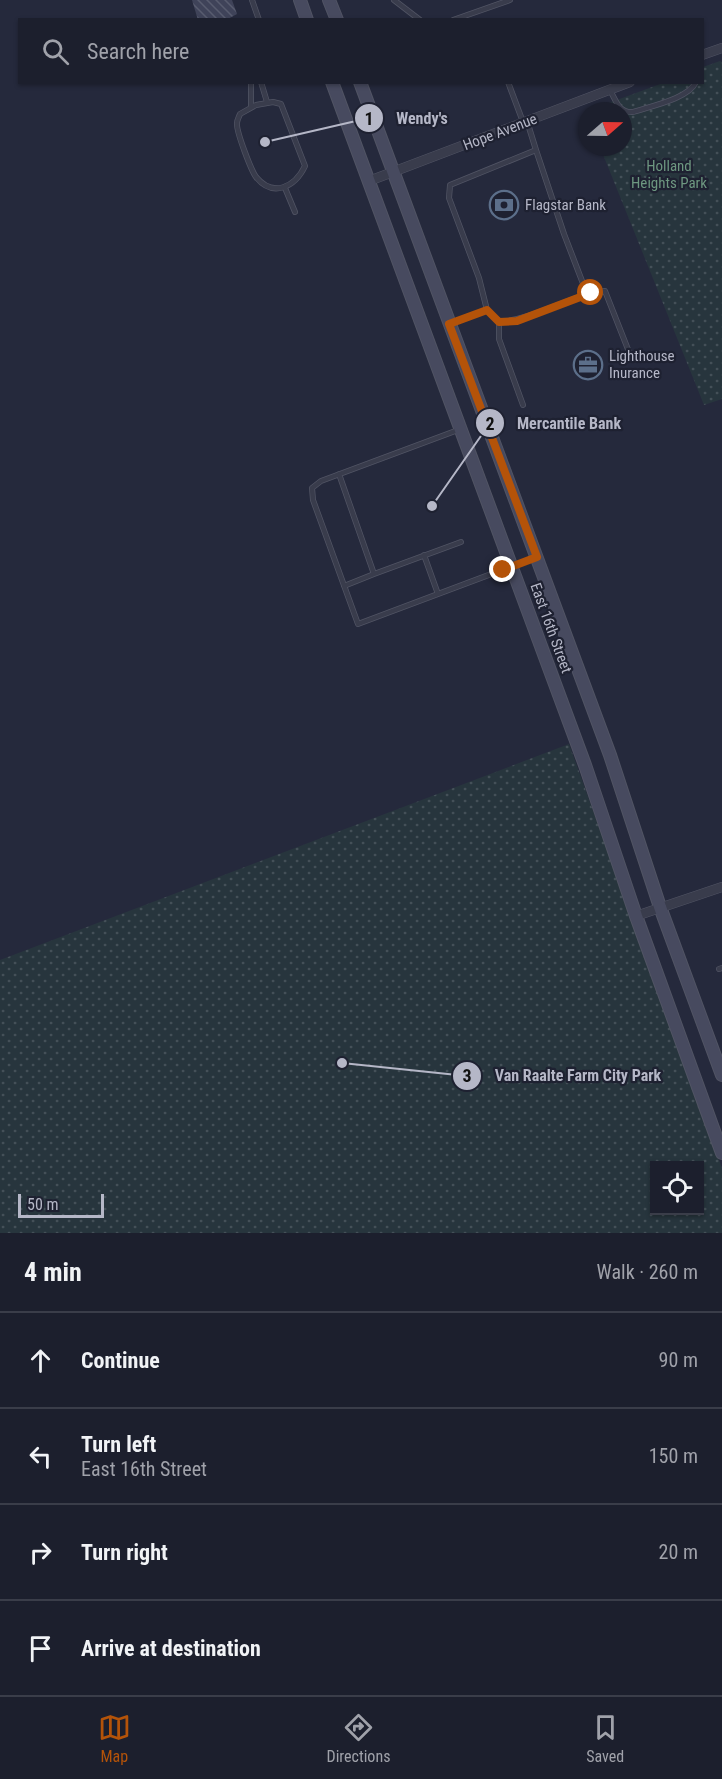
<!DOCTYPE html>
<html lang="en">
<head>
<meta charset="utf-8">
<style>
	body { margin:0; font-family:"Roboto Condensed",sans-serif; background:#292c39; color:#f1f3f6 }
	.controls { position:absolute; right:18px; bottom:18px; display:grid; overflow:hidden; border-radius:0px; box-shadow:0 2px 4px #0004 }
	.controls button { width:54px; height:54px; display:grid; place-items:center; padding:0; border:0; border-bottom:2px solid #3a3d49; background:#1c1f2d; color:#f1f3f6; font:30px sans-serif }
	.compass { position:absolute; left:578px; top:102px; width:54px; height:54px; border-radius:50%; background:#1c1f2d; box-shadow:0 2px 4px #0004; rotate:70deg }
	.scale { position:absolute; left:18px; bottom:15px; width:86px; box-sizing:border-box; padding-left:6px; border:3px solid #b5b7c7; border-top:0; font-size:16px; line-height:21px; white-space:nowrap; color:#b5b7c7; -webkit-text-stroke:4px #1e2131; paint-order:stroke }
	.stop { position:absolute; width:18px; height:18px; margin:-14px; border:4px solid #b45309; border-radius:50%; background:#fff }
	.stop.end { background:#b45309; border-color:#fff; box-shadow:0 2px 6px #0008 }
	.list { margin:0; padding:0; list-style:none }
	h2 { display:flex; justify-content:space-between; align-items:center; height:78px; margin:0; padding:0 24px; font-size:26px }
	h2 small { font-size:20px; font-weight:400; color:#a0a2aa }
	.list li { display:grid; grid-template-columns:39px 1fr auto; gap:18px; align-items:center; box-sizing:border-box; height:96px; padding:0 24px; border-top:2px solid #3a3d49 }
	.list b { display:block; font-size:22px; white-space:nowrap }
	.list p { margin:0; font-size:20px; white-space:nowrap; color:#a0a2aa }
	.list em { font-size:20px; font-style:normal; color:#a0a2aa }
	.icon { flex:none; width:33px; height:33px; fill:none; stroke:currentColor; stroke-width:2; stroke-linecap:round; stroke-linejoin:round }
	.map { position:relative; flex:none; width:722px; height:1233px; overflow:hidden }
	.search { position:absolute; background:#1c1f2d; box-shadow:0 2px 4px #0004; left:18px; right:18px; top:18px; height:66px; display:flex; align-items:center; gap:15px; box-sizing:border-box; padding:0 21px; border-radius:0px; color:#a0a2aa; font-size:22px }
	.sheet { height:462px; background:#1c1f2d }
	nav { display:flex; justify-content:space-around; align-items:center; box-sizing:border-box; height:84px; border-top:2px solid #3a3d49; background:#1c1f2d; font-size:16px; color:#a0a2aa }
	nav a { display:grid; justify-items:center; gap:3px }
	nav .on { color:#b45309 }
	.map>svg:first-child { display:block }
</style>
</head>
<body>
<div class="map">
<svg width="722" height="1233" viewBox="0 0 722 1233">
	<defs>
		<pattern id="park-dots" width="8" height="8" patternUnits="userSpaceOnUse" patternTransform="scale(1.5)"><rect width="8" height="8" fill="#27353d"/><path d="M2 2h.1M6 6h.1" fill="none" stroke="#445058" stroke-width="1.8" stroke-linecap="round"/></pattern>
		<pattern id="building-back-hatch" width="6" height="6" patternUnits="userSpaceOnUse" patternTransform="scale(1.5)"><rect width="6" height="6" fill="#3f4359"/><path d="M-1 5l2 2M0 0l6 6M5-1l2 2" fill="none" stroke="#585c6f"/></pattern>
	</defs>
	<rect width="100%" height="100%" fill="#25293c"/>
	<path fill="url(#park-dots)" fill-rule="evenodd" d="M720,61L722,62V399L704,405L600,147H623V111H587L663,83L702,82L703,67Z
		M569,744L722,1168V1233H0V960ZM654,1166H700V1210H654Z"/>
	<path fill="url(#building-back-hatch)" d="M192,0H232L237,14L226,20H198Z"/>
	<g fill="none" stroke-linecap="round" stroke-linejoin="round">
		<g stroke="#515464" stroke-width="6">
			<path id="service" d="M252,0L259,20
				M394,0L420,20
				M453,20L510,0
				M261,82L267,102
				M508,82L523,122
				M610,90C616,101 619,113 633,112C651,106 688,99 696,82
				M273,102L281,104L305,166C295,187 273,198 256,177C251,170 236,131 237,123C237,120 239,117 240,114L256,105Z
				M251,107V82
				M536,150L564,234L587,294
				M285,188L295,212
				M487,310L499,322C536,319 568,296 605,291L631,357
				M499,322V339L523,405
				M451,323L487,310L479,278L449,198L450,185L536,150L527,121
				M458,430L321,481L312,488L313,500L358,624L534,558
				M339,474L374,574L461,542
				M424,555L438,594
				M344,586L374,574
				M719,969L722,968"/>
		</g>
		<g stroke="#515464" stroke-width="10">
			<path id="minor" d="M702,55L722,48
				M369,181L630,82
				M636,916L722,887"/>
		</g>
		<g stroke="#515464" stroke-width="14">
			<path id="secondary" d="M300,0L307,20
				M329,0L337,20
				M332,82L585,765L636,916L722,1153
				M360,82L610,755L660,907L722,1075"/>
		</g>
		<use href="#service" stroke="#393c4c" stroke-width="4.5"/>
		<use href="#minor" stroke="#393c4c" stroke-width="9"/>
		<use href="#secondary" stroke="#474a5f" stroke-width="12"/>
	</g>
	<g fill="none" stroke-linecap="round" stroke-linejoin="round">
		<path stroke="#b45309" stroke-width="8" d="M503,570L537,557L449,324L487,310L499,322L517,321L591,293"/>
	</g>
	<defs>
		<g id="bank-ring" transform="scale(1.5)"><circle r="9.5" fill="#1e2131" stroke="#5c6f8a" stroke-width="1.5"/><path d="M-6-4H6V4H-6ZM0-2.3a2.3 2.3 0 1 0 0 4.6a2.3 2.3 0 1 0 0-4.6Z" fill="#5c6f8a"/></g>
		<g id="office-ring" transform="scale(1.5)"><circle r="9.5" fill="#1e2131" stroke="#5c6f8a" stroke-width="1.5"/><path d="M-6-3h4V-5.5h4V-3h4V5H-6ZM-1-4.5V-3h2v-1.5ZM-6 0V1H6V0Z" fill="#5c6f8a"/></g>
	</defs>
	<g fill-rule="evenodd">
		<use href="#bank-ring" x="504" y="205"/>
		<use href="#office-ring" x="588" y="365"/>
	</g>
	<g text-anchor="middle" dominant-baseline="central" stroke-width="4.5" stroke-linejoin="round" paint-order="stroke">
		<g font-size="15" fill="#b5b7c7" stroke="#1e2131">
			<text transform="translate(500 132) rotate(-21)">Hope Avenue</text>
			<text transform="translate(551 628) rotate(70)">East 16th Street</text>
		</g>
		<g font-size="15" fill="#6d9780" stroke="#1e2131">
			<text x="669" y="166">Holland<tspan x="669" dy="17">Heights Park</tspan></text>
		</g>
		<g font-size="15" fill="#b5b7c7" stroke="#1e2131" text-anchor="start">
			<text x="525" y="205">Flagstar Bank</text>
			<text x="609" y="356">Lighthouse<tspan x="609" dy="17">Inurance</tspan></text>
		</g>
	</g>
	<path fill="none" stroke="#b5b7c7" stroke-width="2" d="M265 142L369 118M432 506L490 423M342 1063L467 1076"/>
	<g fill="#b5b7c7" stroke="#1e2131" stroke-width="2">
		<circle cx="265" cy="142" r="6"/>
		<circle cx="432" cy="506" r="6"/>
		<circle cx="342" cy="1063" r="6"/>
		<circle cx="369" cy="118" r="15"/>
		<circle cx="490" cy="423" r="15"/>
		<circle cx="467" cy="1076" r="15"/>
	</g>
	<g font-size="18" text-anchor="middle" font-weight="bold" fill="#111">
		<text x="369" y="125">1</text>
		<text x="490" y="430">2</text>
		<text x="467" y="1082">3</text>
	</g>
	<g font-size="16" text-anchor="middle" font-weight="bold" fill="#b5b7c7" stroke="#1e2131" stroke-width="4.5" stroke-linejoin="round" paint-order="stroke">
		<text x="422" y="124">Wendy's</text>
		<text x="569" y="429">Mercantile Bank</text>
		<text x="578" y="1081">Van Raalte Farm City Park</text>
	</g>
</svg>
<div class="controls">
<button><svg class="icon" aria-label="locate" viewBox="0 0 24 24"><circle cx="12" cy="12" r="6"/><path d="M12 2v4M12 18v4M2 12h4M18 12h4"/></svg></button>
</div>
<svg class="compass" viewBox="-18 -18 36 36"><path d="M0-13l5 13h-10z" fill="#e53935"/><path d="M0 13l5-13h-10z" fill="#a0a2aa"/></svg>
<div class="scale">50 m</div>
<div class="stop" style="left:591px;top:293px"></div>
<div class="stop end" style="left:503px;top:570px"></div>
<div class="search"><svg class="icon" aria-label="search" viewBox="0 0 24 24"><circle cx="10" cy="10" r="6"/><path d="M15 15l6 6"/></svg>Search here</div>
</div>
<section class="sheet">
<h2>4 min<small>Walk · 260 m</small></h2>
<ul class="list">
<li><svg class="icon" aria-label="ahead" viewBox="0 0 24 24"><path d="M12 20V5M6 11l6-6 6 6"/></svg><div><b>Continue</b></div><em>90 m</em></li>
<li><svg class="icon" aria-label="left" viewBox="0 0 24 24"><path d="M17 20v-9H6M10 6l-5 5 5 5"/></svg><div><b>Turn left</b><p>East 16th Street</p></div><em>150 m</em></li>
<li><svg class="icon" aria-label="right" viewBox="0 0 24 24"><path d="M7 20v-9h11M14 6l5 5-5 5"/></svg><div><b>Turn right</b></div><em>20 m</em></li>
<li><svg class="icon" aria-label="arrive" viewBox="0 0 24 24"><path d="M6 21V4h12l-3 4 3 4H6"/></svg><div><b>Arrive at destination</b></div></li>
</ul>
</section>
<nav>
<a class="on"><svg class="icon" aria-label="map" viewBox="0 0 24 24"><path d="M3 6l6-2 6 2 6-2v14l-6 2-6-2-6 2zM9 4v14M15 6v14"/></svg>Map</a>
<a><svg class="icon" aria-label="directions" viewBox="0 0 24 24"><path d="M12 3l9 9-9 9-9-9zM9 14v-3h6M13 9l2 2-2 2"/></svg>Directions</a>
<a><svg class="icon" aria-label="saved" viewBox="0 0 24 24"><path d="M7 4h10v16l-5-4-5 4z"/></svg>Saved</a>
</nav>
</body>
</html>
